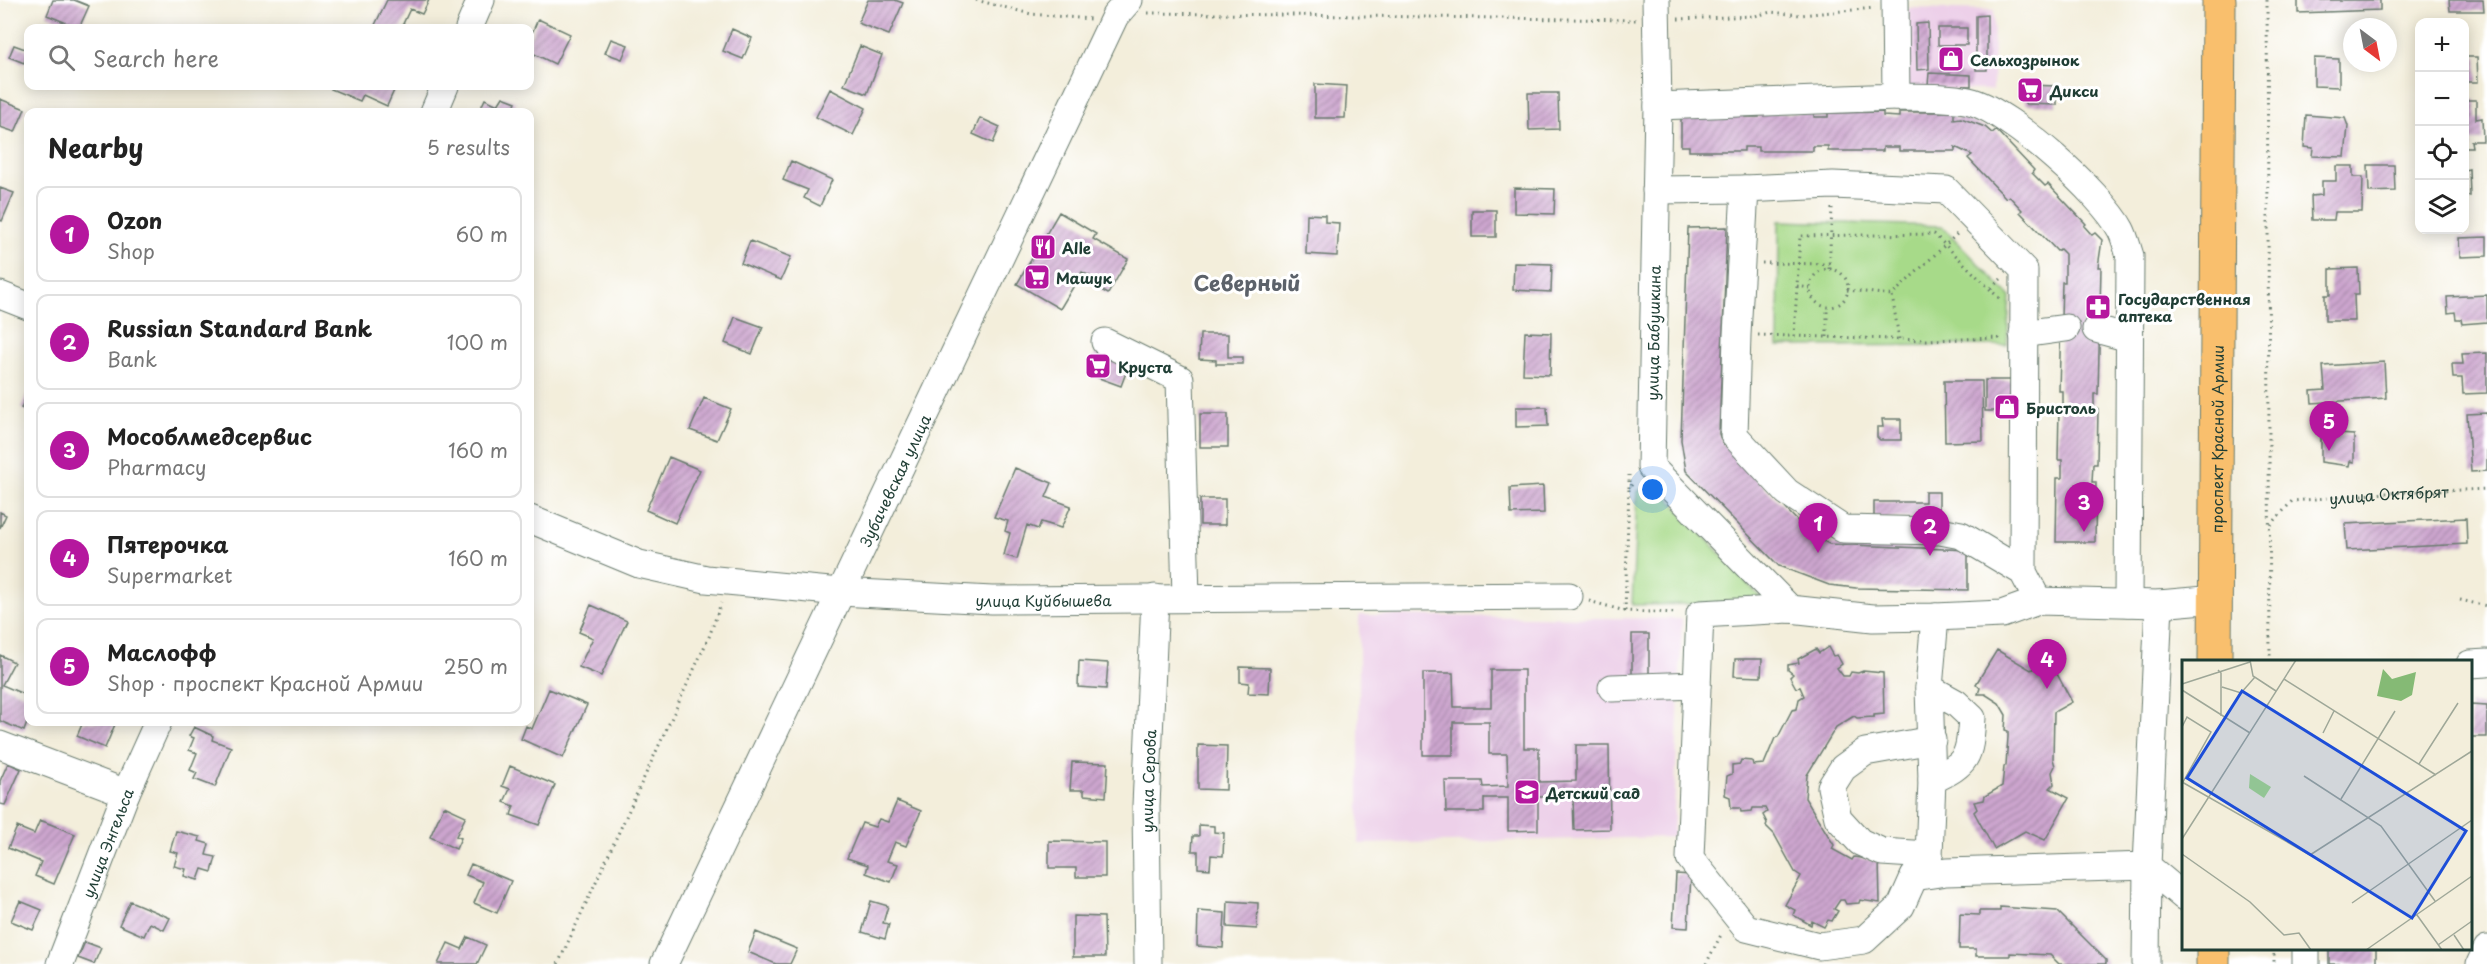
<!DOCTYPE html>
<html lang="en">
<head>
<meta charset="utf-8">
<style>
	body { margin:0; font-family:"Playpen Sans",sans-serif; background:#f6f6f6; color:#222 }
	.controls { position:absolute; right:18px; top:18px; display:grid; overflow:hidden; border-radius:12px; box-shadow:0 3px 15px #0003 }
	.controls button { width:54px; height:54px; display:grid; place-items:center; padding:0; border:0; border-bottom:2px solid #e0e0e0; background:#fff; color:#222; font:30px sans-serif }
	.compass { position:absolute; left:2343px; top:18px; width:54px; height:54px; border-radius:50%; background:#fff; box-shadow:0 3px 15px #0003; rotate:148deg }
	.you { position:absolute; left:1653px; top:490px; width:21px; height:21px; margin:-15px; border:4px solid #fff; border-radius:50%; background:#1a73e8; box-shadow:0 0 0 9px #1a73e833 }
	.badge { display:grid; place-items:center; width:39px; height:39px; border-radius:50%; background:#b5179e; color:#fff; font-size:20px; font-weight:700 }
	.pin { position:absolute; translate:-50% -50px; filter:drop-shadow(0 2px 3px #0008) }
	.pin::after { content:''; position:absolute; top:32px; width:21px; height:18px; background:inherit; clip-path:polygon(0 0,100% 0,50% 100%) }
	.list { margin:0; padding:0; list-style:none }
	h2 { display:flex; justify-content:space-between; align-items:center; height:78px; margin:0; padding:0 24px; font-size:26px }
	h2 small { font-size:20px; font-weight:400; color:#767676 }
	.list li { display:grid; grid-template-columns:39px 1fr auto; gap:18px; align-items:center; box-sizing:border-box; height:96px; margin:0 12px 12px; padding:0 12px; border:2px solid #e0e0e0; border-radius:12px }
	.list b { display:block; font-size:22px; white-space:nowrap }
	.list p { margin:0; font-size:20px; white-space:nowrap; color:#767676 }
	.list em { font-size:20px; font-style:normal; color:#767676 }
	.icon { flex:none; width:33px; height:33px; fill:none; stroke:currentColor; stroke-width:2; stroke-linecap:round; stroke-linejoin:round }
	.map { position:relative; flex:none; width:2487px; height:964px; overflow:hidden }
	.search { position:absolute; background:#fff; box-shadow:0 3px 15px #0003; left:24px; top:24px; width:510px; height:66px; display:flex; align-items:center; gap:15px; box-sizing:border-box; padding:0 21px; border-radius:12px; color:#767676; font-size:22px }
	.panel { position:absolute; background:#fff; box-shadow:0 3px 15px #0003; left:24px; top:108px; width:510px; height:618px; border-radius:12px }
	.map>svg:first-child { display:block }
</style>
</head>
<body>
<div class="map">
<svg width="2487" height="964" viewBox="0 0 2487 964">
	<defs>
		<pattern id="building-hatch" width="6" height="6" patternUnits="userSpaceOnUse" patternTransform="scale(1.5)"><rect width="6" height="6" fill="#cda6cf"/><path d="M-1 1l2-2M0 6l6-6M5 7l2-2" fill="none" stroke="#a688a9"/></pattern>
	</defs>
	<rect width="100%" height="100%" fill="#fff"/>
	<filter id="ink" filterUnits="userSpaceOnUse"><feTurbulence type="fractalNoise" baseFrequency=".0167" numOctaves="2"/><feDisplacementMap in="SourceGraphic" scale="12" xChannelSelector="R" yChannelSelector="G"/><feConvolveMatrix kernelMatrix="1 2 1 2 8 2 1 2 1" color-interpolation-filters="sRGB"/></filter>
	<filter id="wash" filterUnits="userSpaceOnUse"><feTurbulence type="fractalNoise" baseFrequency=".008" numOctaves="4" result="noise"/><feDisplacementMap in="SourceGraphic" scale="24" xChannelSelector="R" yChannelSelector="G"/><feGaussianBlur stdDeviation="1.35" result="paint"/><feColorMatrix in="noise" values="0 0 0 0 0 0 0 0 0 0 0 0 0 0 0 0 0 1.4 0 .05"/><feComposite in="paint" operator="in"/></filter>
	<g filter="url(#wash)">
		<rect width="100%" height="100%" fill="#f3eedb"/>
		<path fill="#edd0e9" d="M1908,8L1994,10L1993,90L1907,89Z
			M1359,615L1682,619L1673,837L1359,844Z"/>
		<path fill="#a7da89" stroke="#638c5e" stroke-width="1.5" d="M1779,221L1942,226L2010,296L2007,345L1778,346Z
			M1654,482L1759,596L1758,603L1632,605L1637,492Z"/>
		<g id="blocks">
			<path fill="url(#building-hatch)" d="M53,0H74L89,6L79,28L47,15Z
				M387,0H429L422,14L410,9L401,28H379L374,27Z
				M868,0H895L903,3L889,35L858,23Z
				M2298,0H2380V10L2298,13Z
				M2449,0H2483L2484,11H2450Z
				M1987,15V70H1976V16Z
				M538,19L570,34L555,64L530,52V38Z
				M1928,23L1929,69L1917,70L1916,24Z
				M1938,28H1967V45H1938Z
				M732,29L752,38L743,59L723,51Z
				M611,39L628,45L622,59L605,53Z
				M14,45L28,50V59L26,58L24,63L9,57Z
				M860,46L882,55L867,94L844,85Z
				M2464,57H2477L2478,82H2464Z
				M2314,58L2339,59V87L2314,86Z
				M1929,73L1971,75V86L1928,85Z
				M1315,84L1347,86L1345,118H1315Z
				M2026,85L2057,86V105L2025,104Z
				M333,86H396L387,106L363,95L360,101L331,89Z
				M830,89L866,108L853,135L816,117Z
				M1528,93H1558L1559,129L1529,130Z
				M503,97L516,102L512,112H479L485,99L498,105Z
				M0,99L25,109L15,132L0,127Z
				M2464,100H2476V119L2482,118L2483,141H2471L2472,147H2464Z
				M1883,112V116L1899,117V112H1954V119L1961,118L1985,127L1992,133L1996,130L2034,170L2032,173L2045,186L2048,184L2086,224L2084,226L2092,235L2095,233L2102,240L2098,267H2101L2098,394H2094V409H2098L2097,464H2093L2092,482H2096L2095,542H2056L2057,478H2062V460H2058L2059,406H2063V391H2059L2062,282H2065V254L2060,249L2057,251L2020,212L2022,210L2009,196L2006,198L1968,158L1972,155L1955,147V151H1899V147H1883V151H1828V146H1813V151H1758V147H1744V151H1689V146H1681V118L1745,114V117H1759V113H1814V117H1828V113Z
				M2306,115L2345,118L2348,126L2345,157L2312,156L2313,148L2304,147Z
				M980,118L1000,127L993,143L973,134Z
				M791,161L832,180L820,206L804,198L808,190L783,180Z
				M2368,165H2394L2395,191L2369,192Z
				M2336,166H2353V177H2363L2362,212H2335L2334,220H2312L2311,196L2322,195V181H2336Z
				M2469,169L2470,196H2464V170Z
				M0,188L14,193L2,221L0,220Z
				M1514,188L1555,189L1554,214L1514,213Z
				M1472,210H1496V237H1472Z
				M1059,212L1096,234L1093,239L1128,259L1108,294L1091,284L1094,278L1082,272L1060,309L1017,284Z
				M1307,214L1325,215V222L1339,223L1337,256L1306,254Z
				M1727,227L1719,434L1722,442L1808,532L1829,544L1968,550V590L1856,588L1829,585L1779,566L1686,471L1681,440L1688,228Z
				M2487,237V256L2460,257L2459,238Z
				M750,241L791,257L781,280L741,263Z
				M1514,263L1552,264L1551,292L1513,290Z
				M2358,268L2359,295H2354L2355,321H2325V295H2330V269Z
				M2487,295V322L2462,324L2461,319H2456L2455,312L2448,313L2447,297Z
				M735,317L763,327L752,354L725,343Z
				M1525,332L1551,333L1550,375L1523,374Z
				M1200,334H1228V357H1243V364H1216V360L1199,359Z
				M1097,350L1130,362L1121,386L1088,374Z
				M2487,353V393L2463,394L2462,378H2453L2452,364H2463L2462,354Z
				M2384,362L2386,398L2312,403L2311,391L2325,390L2323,366Z
				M1985,380H2013V411H1985Z
				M1944,381H1982L1983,441L1945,442Z
				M28,392V411L21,408Z
				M704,398L731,409L717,440L690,430Z
				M1516,407H1547L1548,426L1516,427Z
				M2487,413V471L2471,472L2467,414Z
				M1200,414H1228V447H1200Z
				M1882,419H1901V440H1880L1877,437V427H1883Z
				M2321,421L2337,422V434L2354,435V462L2350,461L2349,466L2321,462Z
				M669,457L700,470L675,523L646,510Z
				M1015,468L1052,483L1046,497L1071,506L1061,528L1041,522L1038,529L1027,525L1017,559L1004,555L1010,533L1005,531L1008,521L994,517Z
				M1543,486L1544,513L1511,514L1510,488Z
				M1925,492H1939V518H1874V502H1925Z
				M1200,499H1225V525H1200Z
				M0,512L6,515L0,528Z
				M2466,518L2467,544L2347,550L2345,524Z
				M591,605L627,621L601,676L579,667L593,638L579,632Z
				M1632,634H1649V676H1632Z
				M1828,647L1833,656L1837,655L1842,664L1837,668L1843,676H1849L1851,672L1858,673L1863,671L1883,673L1884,714L1874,715V717L1857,718L1854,716L1836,727L1807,775L1805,798L1834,845L1832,849L1852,860L1854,857L1879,861L1880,903L1860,900L1859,903L1846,904L1844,900H1840L1834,909L1838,911L1832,921L1828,920L1824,927L1812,921L1811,925L1793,915L1795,910L1785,905L1801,876L1795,872L1774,834L1766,826L1767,823L1763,815L1767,812L1765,808H1753L1752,811L1741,812L1740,808H1731L1730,797L1725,795L1727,776L1732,774V765L1740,764L1741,760L1752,761L1753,765L1764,764L1775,738L1778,737L1792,710L1797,709L1799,699L1804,696L1800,687L1796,688L1790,677L1793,674L1788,670V665L1799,663L1798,659L1816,649L1819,653Z
				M1997,650L2031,670L2049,659L2072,702L2054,712L2053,759L2055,766L2052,772L2054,784L2050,788L2069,798L2045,840L2025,831L1994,849L1974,812L1977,809L1974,802L1984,800L1985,796L2002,786L2004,767L2006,765L2008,737V731L2005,730L2006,715L1999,703L1985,694H1978L1980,688L1976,684Z
				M0,655L14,662L2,685L28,696V720L24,731L0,721Z
				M1735,659H1762L1761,677L1734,676Z
				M1079,661L1108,663L1106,689L1078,687Z
				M1240,667L1270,668L1269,694L1248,693L1249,683L1240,682Z
				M1491,670H1524V748H1539V782L1576,781V745H1609L1610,829L1574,830L1573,797H1538V830L1508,831V798H1484V812H1446L1445,781H1482L1483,787L1508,786L1507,754H1489V722H1453V755H1423V673H1453L1454,707H1491Z
				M549,689L587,705L563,758L521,739L526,726L532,729Z
				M2470,705L2487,706V737H2470Z
				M83,722H116L105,748L77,736Z
				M194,727L213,736L212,740L231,747L215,787L194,779L197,773L190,770L197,753L189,750L194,738L189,736Z
				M1198,745L1227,746L1226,790L1198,789Z
				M1072,762L1108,763L1106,797L1084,795V790H1070Z
				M8,763L21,769L5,805L0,804V781Z
				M510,766L555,785L539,825L511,815L514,806L504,802L510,789L502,786Z
				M897,801L921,811L906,846L895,842L887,861L898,864L891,882L866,873L868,865L847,858L862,823L875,827L879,819L888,822Z
				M444,806L466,816L456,836L461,838L456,849L430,837Z
				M40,820L75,834L54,884L35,876L41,862L8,848L17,827L34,834Z
				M1199,825L1214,826V832L1224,833L1223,856L1211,855L1210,869L1198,868V851H1192L1193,836H1199Z
				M176,831L200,837L199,841L209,844L206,855L216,857L212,872L202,869L198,880L184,876L186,869L174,866L178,853L170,851Z
				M1049,841L1105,842V877H1076V868H1049Z
				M471,864L511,881L497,913L474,903L483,882L466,875Z
				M1676,874L1691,875L1688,928L1673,927Z
				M20,901L42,910L33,930L11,921Z
				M130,901L170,918L164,930L150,923L144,936L119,925Z
				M871,901L888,906L883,923L889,924L885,939L862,932Z
				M1228,901L1258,903L1257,929L1227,927Z
				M2000,907L2057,911L2106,960V964H2059L2050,955L2010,953V956H1976V949H1959L1960,914L1979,915V911H2000Z
				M1198,911L1225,913L1223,948L1197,946Z
				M1073,916L1104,917L1105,957H1073Z
				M756,932L797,949L790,964H776L748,952Z
				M468,937L486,945L477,964H438L448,943L462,949Z
				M85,942L101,948L94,964L78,958Z
				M2329,948H2376V964H2329Z"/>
		</g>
	</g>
	<g filter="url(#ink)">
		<use href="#blocks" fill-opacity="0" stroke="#697b6e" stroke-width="1.5"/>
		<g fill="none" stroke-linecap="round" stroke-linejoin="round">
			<g stroke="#697b6e" stroke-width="29">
				<g id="minor">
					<path d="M1656,0L1658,106L1651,467L1790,609"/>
					<path d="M469,28L481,0"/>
					<path d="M1896,97C1917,98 1954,96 1973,102C2012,114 2102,194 2121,230C2125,238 2127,247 2130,256L2128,603"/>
					<path d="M1658,106L1896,97L1895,0"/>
					<path d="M434,112L445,86"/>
					<path d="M1656,190L1745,189"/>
					<path d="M0,295L28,306"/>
					<path d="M2096,329L2129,338"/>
					<path d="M2023,334L2066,328"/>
					<path d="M1105,342L1180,379L1186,597"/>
					<path id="s2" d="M530,519L639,564L706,579L840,592L992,600L1569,596"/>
					<path d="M2023,572L2024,270L1946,190L1833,185L1745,189L1737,335L1734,435L1787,492L1843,529L1940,531L1961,535L2023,572L2038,601"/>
					<path d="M1935,617L1929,688L1932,780L1929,855L1914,877L1946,872L2147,866L2159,604"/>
					<path d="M2470,664L2487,663"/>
					<path d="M1612,688L1697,685"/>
					<path d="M1929,688L1956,703L1972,718C1969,757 1969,763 1932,780"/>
					<path d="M0,745L126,793"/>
					<path d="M1929,855L1882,852L1860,842L1838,818L1831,787L1843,768L1865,752L1932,740"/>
					<path d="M2147,866L2184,897"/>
					<path d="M1914,877L1901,906L1864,940L1819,946L1746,928L1690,858L1700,614L1790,609L1873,618L1935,617L2002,614L2038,601L2159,604L2216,599"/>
					<path d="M2306,948V964"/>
					<path id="s3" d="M60,964L126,793L158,722"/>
					<path id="s4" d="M664,964L1115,16L1129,0"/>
					<path id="s5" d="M1148,964L1146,806L1155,598"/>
					<path d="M2146,964L2147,866"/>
					<path d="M2480,964L2487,949"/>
				</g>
			</g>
			<g stroke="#697b6e" stroke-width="35">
				<g id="major">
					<path id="s6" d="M2215,661L2219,0"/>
					<path d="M2213,948V964"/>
				</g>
			</g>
			<g stroke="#697b6e" stroke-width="3" stroke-dasharray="1.5 4.5" stroke-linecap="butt">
				<path d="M976,0L1031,14L1090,19"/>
				<path d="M2267,0L2270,661"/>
				<path d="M1148,13L1636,20"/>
				<path d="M1678,19L1755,16L1771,12L1800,15L1875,8"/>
				<path d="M1762,263L1830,264"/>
				<path d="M1829,269L1832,208"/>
				<circle cx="1829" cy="288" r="19"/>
				<path d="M1797,286L1810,288"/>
				<path d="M1991,288L2001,279"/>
				<path d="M1847,290L1892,295"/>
				<path d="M1758,335L1927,340L1999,338L2000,335"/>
				<path d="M1794,336L1800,236L1934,234L2000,299"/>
				<path d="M1827,337V307"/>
				<path d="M1899,339L1892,295L1957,234"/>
				<path d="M1629,488V475"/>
				<path id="s1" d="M2271,525L2292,501L2386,493L2487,489"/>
				<path d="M2460,600L2487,606"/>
				<path d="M1589,601L1625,611L1677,613"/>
				<path d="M1625,611L1629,488L1634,482"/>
				<path d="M2274,948V964"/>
				<path d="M558,964L709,637L721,603"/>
				<path d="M1706,964L1722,933"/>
			</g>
			<use href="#minor" stroke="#fff" stroke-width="27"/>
			<use href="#major" stroke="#f9bf6d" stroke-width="33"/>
		</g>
	</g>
	<defs>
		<g id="shop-square" transform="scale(1.35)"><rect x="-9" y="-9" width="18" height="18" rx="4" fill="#b5179e" stroke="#fff"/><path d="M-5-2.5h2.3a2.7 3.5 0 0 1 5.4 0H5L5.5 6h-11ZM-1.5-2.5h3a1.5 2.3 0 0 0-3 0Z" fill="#fff"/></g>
		<g id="supermarket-square" transform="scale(1.35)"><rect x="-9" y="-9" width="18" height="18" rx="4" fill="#b5179e" stroke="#fff"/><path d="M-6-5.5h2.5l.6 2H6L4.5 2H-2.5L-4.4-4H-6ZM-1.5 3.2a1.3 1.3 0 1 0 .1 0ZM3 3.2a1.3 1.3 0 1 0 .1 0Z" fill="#fff"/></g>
		<g id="restaurant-square" transform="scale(1.35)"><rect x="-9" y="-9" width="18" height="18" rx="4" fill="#b5179e" stroke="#fff"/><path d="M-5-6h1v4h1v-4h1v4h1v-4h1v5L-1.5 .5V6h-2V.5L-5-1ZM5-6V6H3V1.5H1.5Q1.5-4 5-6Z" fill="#fff"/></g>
		<g id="pharmacy-square" transform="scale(1.35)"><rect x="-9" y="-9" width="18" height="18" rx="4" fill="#b5179e" stroke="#fff"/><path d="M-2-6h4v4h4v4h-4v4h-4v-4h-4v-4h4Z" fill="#fff"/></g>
		<g id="school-square" transform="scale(1.35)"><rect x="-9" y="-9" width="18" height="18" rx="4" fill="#b5179e" stroke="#fff"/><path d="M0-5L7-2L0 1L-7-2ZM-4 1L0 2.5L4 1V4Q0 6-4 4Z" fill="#fff"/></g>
	</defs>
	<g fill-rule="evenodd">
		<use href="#shop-square" x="1951" y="59"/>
		<use href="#supermarket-square" x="2030" y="90"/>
		<use href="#restaurant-square" x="1043" y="247"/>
		<use href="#supermarket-square" x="1037" y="277"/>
		<use href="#pharmacy-square" x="2098" y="307"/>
		<use href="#supermarket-square" x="1098" y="366"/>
		<use href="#shop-square" x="2007" y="407"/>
		<use href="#school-square" x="1527" y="792"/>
	</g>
	<g text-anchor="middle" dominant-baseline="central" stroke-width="6" stroke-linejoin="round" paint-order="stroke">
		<g font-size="15" font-weight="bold" fill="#1f3d34" stroke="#fff" text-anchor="start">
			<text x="1970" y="59">Сельхозрынок</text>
			<text x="2050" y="90">Дикси</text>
			<text x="1062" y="247">Alle</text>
			<text x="1056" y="277">Машук</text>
			<text x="2118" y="298">Государственная<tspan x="2118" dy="17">аптека</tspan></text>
			<text x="1118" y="366">Круста</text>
			<text x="2026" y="407">Бристоль</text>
			<text x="1546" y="792">Детский сад</text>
		</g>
		<g font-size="15" fill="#1f3d34" stroke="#fff">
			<text transform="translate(1653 333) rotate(-89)">улица Бабушкина</text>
			<text stroke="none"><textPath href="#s6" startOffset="222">проспект Красной Армии</textPath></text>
			<text stroke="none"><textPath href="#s4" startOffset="536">Зубачевская улица</textPath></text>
			<text stroke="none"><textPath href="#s1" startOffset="129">улица Октябрят</textPath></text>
			<text stroke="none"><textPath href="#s2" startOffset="525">улица Куйбышева</textPath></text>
			<text stroke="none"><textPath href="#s5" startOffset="183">улица Серова</textPath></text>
			<text stroke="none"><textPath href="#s3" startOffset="130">улица Энгельса</textPath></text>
		</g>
		<g font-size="21" font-weight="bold" fill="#5c626a" stroke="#fff">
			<text x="1247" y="282">Северный</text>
		</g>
	</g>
	<g transform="translate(2182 660)">
		<rect width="290" height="290" fill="#f3eedb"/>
		<path d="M201,9L210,19L234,12L230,35L219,41L195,36Z" fill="#85ba75"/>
		<path d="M68,114L89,127L82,138L67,128Z" fill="#a7da89"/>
		<path fill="none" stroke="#9ea798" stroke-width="1.5" d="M68,0L71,16L94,31M36,10L39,13V56M102,19L254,115M0,24L68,2M40,27L59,33L73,17M0,30L68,73M0,67L5,57L29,72L1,122M141,73L152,51M237,104L276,43M122,116L199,166L253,241M0,122L128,195L290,91M159,139L213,51M0,179L114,0M0,194L68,242L102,275L117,273L129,290M170,243L290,160M235,255L260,290M272,275L282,290M256,285L290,261M184,290L290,216"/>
		<path fill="#1d4ed8" fill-opacity="0.15" stroke="#1d4ed8" stroke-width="3" d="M60,31L284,171L230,258L5,118Z"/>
		<rect width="290" height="290" fill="none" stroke="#1f3d34" stroke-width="3"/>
	</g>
</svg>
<div class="controls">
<button>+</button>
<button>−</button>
<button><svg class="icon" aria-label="locate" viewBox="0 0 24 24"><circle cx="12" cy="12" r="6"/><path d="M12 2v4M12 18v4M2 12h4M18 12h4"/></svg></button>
<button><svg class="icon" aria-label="layers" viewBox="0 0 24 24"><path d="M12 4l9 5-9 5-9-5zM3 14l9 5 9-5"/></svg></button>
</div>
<svg class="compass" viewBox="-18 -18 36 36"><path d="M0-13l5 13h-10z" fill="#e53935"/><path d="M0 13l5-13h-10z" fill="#767676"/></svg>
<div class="you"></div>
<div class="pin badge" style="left:1818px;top:553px">1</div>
<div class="pin badge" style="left:1930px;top:556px">2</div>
<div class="pin badge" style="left:2084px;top:532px">3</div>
<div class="pin badge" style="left:2047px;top:689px">4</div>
<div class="pin badge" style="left:2329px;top:451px">5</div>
<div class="search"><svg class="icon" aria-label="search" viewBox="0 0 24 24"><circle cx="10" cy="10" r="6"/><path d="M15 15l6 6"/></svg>Search here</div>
<section class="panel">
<h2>Nearby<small>5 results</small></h2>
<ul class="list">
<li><span class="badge">1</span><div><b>Ozon</b><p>Shop</p></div><em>60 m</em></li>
<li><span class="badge">2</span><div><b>Russian Standard Bank</b><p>Bank</p></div><em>100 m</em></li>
<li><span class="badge">3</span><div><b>Мособлмедсервис</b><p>Pharmacy</p></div><em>160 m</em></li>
<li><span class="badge">4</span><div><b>Пятерочка</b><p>Supermarket</p></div><em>160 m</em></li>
<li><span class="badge">5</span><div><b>Маслофф</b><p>Shop · проспект Красной Армии</p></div><em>250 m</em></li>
</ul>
</section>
</div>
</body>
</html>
